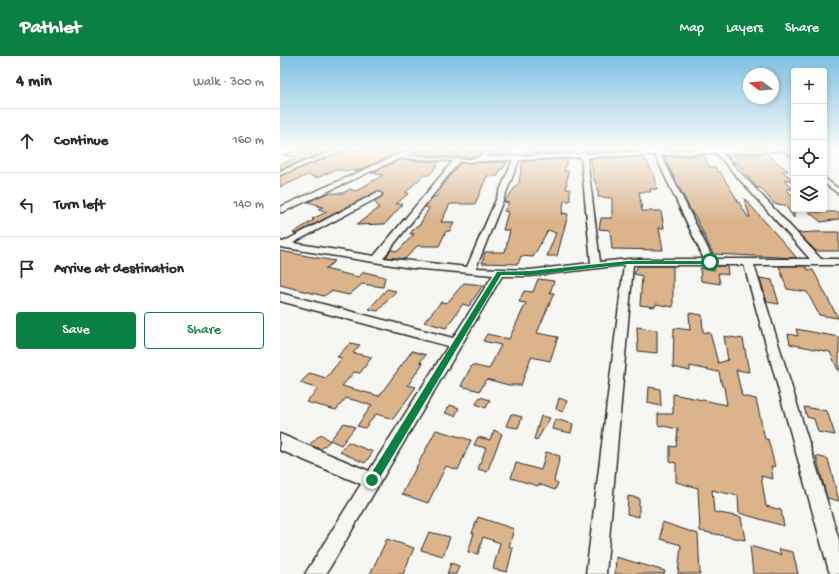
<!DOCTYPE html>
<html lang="en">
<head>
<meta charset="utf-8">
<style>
	body { margin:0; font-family:"Gochi Hand",sans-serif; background:#f7f7f7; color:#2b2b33 }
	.controls { position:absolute; right:12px; top:12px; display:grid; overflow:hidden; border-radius:4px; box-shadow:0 2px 6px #0003 }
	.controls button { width:36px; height:36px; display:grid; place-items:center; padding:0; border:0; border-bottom:1px solid #e1e1e2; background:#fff; color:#2b2b33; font:20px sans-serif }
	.compass { position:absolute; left:463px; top:12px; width:36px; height:36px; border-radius:50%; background:#fff; box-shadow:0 2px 6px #0003; rotate:286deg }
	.stop { position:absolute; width:12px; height:12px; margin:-9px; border:3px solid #0b8043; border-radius:50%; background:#fff }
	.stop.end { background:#0b8043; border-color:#fff; box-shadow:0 1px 4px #0008 }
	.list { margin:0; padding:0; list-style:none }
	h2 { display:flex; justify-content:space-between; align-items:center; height:52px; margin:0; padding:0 16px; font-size:17px }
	h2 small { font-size:13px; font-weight:400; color:#7c7c81 }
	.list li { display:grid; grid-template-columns:26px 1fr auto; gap:12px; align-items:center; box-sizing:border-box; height:64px; padding:0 16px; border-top:1px solid #e1e1e2 }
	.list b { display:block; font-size:15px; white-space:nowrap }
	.list em { font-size:13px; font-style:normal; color:#7c7c81 }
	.actions { display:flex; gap:8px; padding:12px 16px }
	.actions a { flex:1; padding:9px 0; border:1px solid #0b8043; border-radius:4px; text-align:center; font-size:14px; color:#0b8043 }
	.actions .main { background:#0b8043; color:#fff }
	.icon { flex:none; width:22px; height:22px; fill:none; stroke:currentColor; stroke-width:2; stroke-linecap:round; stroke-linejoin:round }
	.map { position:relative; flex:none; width:559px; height:518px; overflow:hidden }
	header { display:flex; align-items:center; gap:24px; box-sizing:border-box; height:56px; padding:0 20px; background:#0b8043; color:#fff }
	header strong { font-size:19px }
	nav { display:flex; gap:22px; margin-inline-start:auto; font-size:14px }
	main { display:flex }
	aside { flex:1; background:#fff }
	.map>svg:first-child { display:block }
</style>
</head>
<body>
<header>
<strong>Pathlet</strong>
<nav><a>Map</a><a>Layers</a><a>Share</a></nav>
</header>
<main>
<aside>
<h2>4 min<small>Walk · 300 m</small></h2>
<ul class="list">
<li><svg class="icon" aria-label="ahead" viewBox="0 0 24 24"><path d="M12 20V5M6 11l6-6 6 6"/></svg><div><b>Continue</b></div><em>160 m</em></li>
<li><svg class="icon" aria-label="left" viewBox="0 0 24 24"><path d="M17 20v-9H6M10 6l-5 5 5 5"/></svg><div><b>Turn left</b></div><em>140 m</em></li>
<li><svg class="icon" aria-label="arrive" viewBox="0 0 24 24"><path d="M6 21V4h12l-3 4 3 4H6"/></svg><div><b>Arrive at destination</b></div></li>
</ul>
<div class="actions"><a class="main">Save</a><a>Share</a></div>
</aside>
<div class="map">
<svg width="559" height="518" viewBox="0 0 559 518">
	<rect width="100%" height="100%" fill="#f6f6f2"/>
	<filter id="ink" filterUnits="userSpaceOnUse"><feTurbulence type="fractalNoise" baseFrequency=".025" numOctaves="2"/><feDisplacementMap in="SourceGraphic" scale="8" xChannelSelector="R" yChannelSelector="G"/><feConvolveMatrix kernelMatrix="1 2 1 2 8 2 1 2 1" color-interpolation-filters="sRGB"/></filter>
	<g filter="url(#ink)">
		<path fill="#dbb48c" stroke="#2b2b2b" d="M20,93H55L0,113V109L16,101L4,99Z
			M67,93H128L77,115L54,114L37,122L28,119L0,131V120Z
			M139,93H178L169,101L132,98Z
			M178,93L199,96H203L196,101H173Z
			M216,93H233L230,99H209Z
			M245,93H292L291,97L244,98Z
			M308,93H336L361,94L308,96Z
			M486,97L508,115H502L513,124H504L513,133H506L514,141V162L505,149L494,148L481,132H477L458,108L454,107L447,100Z
			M424,99L429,111H435L437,116H440L468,161H470L464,142L517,202L433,198L415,160L413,159L384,101Z
			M364,101L375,120L377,133H370L371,136H359L362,155H381L384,172H379L383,194L332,193L330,174L319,173L321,162H332V142L318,141V135L313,119L311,103L309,102Z
			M288,103L284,115H288L286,133H290V145H284L282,159L283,157L288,158L277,200H267L276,177L268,174L253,201L241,200L238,208L202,207L205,196H225L230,174H223L228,156L224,155L229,147L224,146L240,125H239L243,105Z
			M120,104L159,106L152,116L149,119H144L125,137H129L116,148H123L105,168L76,169L99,152L94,145L102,141L103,138L97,135L16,178L13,177L34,164L32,163L47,156L38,153L43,151L37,150L39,149L28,146L48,137H63L70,133L76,135L103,119L91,117Z
			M227,106L223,113H220L218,120H207L195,148H170L161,166H174L170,175H166L159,190H137L125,203L106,201L111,194L118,195L134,178H130L136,170H139L149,152L145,151L153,141H156L163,129L180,107Z
			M529,156H559V163L541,166Z
			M534,176H559V195H536L518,177Z
			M0,195L55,205L45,213L78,221L84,216L105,221L103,231L82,228L69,239L51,235L44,240L0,229Z
			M358,210H393V251L376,248L375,251L360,249L362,220L354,218Z
			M434,210H447L448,219L438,217L440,228L421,225L420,212L435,214Z
			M499,210H525L528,214H533L558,262L539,259L527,236L507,233Z
			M480,222L492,224L499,248L487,246Z
			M258,223L274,225L270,237H274L257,277L278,281L270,305L251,301L241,329H229L206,323L200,335L181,330L192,309L209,313L221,289L203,285L207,278L229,283L246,247L239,246L244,235L253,236Z
			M184,227L203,229L189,250L183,248L166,272L144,266L161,246L167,247Z
			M107,233L116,235L98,255L89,253Z
			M409,257L422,259L423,276L430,277L438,307L448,304L444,280L463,283L469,316L456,314L462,340L476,343L485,383H488L495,411L491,410L493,423L481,420L486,450L501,454L504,470L459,457L458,440L432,434L434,456L461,461L465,484L420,475L418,432L396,426V407L390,406V390L396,391L398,373L378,369V358H393V338L447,349L444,331L442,330L439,316L410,310V315L393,311L394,272L410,274Z
			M357,271L377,274V297L358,295Z
			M516,273L559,281V316L550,296L510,288L508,278L518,280Z
			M70,287L80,289L73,297L92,301L80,317L74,316L62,330L99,340L132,295L146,299L140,306L143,307L128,329L136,331L113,363L96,358L85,372L77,370L92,349L66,342L56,354L26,346L38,333L20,327L30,317L46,322L62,302L57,301Z
			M369,331L380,333L381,350L368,347Z
			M200,341L210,344L206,352L196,348Z
			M279,342L287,345L283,356L276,353Z
			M170,349L179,352L175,360L165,357Z
			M524,351L547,355L555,379L538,376L534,363L527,361Z
			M231,358L242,361L238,372L226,370Z
			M261,360L270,362L257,384L254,383Z
			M275,363L293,368L291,377L272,373Z
			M64,367L75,371L61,389L50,384Z
			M156,374L191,384L178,414L166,410L148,447L122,438Z
			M214,374L222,378L207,416L198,413L206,392L194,389L198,381L210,384Z
			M41,378L50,385L41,393L29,389Z
			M68,386L93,396L85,407L60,396Z
			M266,396L280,400L274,425L278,427L275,434L259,428L258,430L231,422L236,407L261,414Z
			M536,400L548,403L559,445L547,442Z
			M348,440L359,442V461L347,458Z
			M198,461L234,473L229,491L233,492L227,516L213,513L220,487L203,481L198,498L188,496L194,477H192Z
			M382,466L418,478L420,518H398L401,489L381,483Z
			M149,476L170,481L163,500L141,494Z
			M107,483L134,492L123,518H90Z
			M470,490L501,499L499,493L513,496L518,518H473Z
			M336,501L385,515L384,518H335Z
			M171,507L179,510L176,518H167Z"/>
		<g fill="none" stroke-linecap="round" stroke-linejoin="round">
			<g stroke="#2b2b2b" stroke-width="3">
				<path id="minor" d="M59,93H66L0,119V115Z
					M131,93H138L127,99C144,100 181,106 196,102C204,99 206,92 215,93L204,101L301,98L304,96L307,98L435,93H500L497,95L442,97L541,203H559V209H474L559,484V518H551L549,515L464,209H353L326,518H306L344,209L250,220H222L46,518H25L81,428L0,394V378L89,415L168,290L0,245V237L173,282L213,219L131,212L0,191V185L3,186L98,136L102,138L101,140L13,187L94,200L173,105L120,102L3,156H0V151ZM436,97L530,203H433L381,99ZM375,99L424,203H349L320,206L307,101ZM301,101L311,207L250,214L196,212L239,104ZM233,104L187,211L103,202L179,106Z
					M502,93H508L514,97V102Z
					M544,122L559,133V138L544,127Z"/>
			</g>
			<use href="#minor" fill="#f6f6f2" fill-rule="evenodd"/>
		</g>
	</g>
	<linearGradient id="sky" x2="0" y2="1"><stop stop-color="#7fc1e2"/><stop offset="0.56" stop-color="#fbfbf9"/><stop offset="1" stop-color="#fbfbf9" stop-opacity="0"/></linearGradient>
	<rect width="559" height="165" fill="url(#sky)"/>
	<path fill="#0b8043" d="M348,205H430L433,206L430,208H348L250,219H221L96,428L92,429L89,428L88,424L89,421L217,216L250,215Z"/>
</svg>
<div class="controls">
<button>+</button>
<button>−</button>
<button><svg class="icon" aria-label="locate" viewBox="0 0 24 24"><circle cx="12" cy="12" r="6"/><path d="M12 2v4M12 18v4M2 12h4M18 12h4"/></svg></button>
<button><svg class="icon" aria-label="layers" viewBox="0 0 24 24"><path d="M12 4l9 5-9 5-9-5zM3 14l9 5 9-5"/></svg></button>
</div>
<svg class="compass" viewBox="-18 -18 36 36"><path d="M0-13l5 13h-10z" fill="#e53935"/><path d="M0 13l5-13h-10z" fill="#7c7c81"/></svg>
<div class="stop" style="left:430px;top:206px"></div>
<div class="stop end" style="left:92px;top:424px"></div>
</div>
</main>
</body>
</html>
